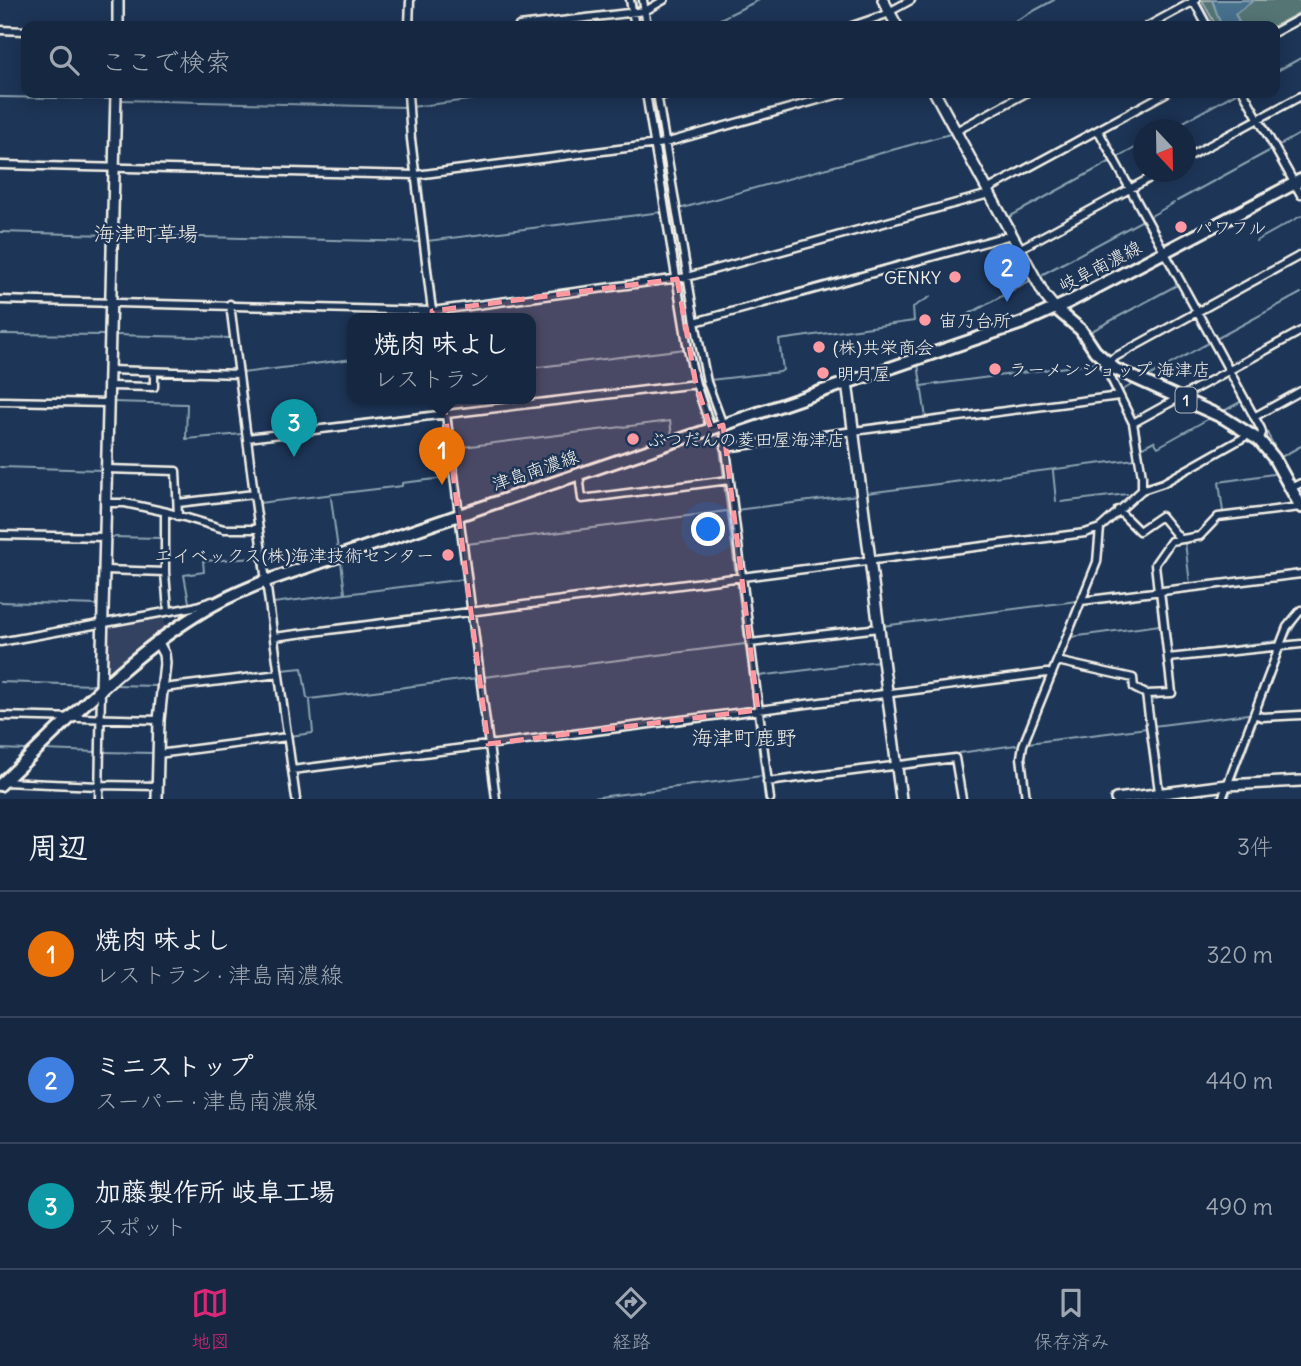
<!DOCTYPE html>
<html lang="ja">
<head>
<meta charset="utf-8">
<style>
	body { margin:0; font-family:Delius,"Klee One",sans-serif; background:#1f3048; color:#f1f3f6 }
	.compass { position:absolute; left:1133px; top:119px; width:63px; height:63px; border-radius:50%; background:#162841; box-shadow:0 4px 18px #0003; rotate:158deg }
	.you { position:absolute; left:709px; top:530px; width:24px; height:24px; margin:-18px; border:5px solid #fff; border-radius:50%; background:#1a73e8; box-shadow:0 0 0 10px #1a73e833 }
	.badge { display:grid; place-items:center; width:46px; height:46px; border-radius:50%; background:#db2777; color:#fff; font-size:23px; font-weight:700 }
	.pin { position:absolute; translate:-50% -58px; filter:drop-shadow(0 2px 4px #0008) }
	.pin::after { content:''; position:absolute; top:37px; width:24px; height:21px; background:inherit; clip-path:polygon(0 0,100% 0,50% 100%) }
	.popup { position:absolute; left:347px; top:313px; width:189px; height:91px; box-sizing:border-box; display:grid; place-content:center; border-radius:14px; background:#162841; filter:drop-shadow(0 2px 5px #0005); font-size:23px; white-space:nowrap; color:#9ea6b1 }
	.popup b { font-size:26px; color:#f1f3f6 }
	.popup::after { content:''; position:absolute; left:50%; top:100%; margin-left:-14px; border:14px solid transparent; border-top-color:#162841 }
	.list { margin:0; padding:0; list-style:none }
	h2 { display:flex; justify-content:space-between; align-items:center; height:91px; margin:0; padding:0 28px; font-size:30px }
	h2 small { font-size:23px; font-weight:400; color:#9ea6b1 }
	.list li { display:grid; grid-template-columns:46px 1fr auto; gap:21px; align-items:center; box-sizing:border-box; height:126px; padding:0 28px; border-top:2px solid #35445a }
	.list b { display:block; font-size:26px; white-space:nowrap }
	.list p { margin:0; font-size:23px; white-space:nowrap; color:#9ea6b1 }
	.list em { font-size:23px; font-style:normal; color:#9ea6b1 }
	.icon { flex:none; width:38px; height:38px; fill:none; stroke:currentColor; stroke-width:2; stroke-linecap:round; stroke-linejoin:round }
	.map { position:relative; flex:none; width:1301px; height:799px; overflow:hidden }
	.search { position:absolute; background:#162841; box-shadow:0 4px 18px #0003; left:21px; right:21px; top:21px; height:77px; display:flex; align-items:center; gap:18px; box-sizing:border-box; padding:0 24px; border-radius:14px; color:#9ea6b1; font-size:26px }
	.sheet { height:469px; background:#162841 }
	nav { display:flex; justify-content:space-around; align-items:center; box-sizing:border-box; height:98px; border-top:2px solid #35445a; background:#162841; font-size:19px; color:#9ea6b1 }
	nav a { display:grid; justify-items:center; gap:4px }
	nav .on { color:#db2777 }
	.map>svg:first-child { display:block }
</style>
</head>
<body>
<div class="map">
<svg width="1301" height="799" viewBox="0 0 1301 799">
	<rect width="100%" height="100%" fill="#1d3557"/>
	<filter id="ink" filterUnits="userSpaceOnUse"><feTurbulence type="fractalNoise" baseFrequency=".0143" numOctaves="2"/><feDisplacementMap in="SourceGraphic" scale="14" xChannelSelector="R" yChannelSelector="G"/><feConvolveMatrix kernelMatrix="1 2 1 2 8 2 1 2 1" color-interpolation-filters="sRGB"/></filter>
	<g filter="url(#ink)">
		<path fill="#334260" d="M165,615L164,628L159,634L106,677L107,629L111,624Z"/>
		<path fill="#557574" stroke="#a4b3ae" stroke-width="2" d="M1202,0H1301V12L1275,26H1216Z"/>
		<path fill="#466f8d" stroke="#8ca3b1" stroke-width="2" d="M1212,0H1254L1235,14L1239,21L1230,26H1222C1217,17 1216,9 1212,0Z"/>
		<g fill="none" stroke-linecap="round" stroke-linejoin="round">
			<path stroke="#8ca3b1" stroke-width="2" d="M636,0L637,8
				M1199,0L1213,26
				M638,13L640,26
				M414,26V0
				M706,26L759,0
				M1006,26L1054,0
				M1275,28L1301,14
				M1275,72L1301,58
				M651,93L680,274
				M1249,93L1261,114
				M0,97L111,99
				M120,100L405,107
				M411,107L526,93
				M412,107V93
				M412,112L419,170
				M1264,119L1295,177
				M1169,130L1236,93
				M1103,132L1124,171
				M1278,146L1301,133
				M1117,158L1144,143
				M1126,175L1132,185
				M421,178L436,307
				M990,184L1157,93
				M1134,189L1165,246
				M1177,201L1271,150
				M679,209L950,134
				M1009,217L1113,160
				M1149,217L1174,203
				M0,232L108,235
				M117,235L420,242
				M985,237L1004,232
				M427,241L662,212
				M1256,241L1301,216
				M956,246L979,239
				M1172,259L1198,307
				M1043,274L1143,220
				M681,280L696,368L715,424
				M1202,313L1230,365
				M969,314L1031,280
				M697,317L949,247
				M1088,333L1179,284
				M0,334L106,335
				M115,335L231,338L236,371
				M1216,339L1301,293
				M531,368L685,349
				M1234,372L1249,401
				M242,373L353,359
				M1147,377L1210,342
				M710,380L780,372L783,370L779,340L914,321L913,307L930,297
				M921,386L1097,363L1114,394
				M1121,391L1135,383
				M103,399L105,351
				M448,399L450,411
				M112,402L187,404L186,439L242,434
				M1254,409L1256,411L1301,387
				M1222,412L1242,401
				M451,417L458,476
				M1259,418L1294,483
				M858,427L926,418L918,364
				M718,432L724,479
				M727,444L849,428
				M455,448L670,421L672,436
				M1141,448L1154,441L1158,447L1208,419
				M1281,457L1301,446
				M0,467L102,470V495
				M1053,471L1056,501
				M724,484L736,576
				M867,493L1135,459L1136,450
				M331,498L338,550
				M1061,502L1127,494
				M259,503L402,486V483L452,477
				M736,510L858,495
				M450,512L455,510
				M1223,512L1219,482L1273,474
				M420,522L441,515
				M385,534L415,524
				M110,537L162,538
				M343,548L375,537
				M341,562L345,593
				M471,578L467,544L727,511
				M737,581L754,708
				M1190,584L1185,542L1202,539L1210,530
				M1164,594L1176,592
				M0,602L99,605
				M189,602L184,575L204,572L203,561L259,558
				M273,603L465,579
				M882,626L1077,601L1063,635
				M845,629L874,625
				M1071,637L1160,625L1157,595
				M1285,642L1301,615
				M1171,654L1276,641
				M282,670L302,668L307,698L310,699L477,678
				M234,676L275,671
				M759,676L878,661
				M484,677L745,644
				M0,682L95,685
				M114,685L157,686
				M1150,700L1175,695L1172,662
				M754,713L765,799
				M1259,713L1283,649
				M1153,726L1248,714
				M290,736L313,733L310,701
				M1028,743L1147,728
				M0,749L25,750
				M44,750L97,752
				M102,752L153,753
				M959,753L1016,745
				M901,761L958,754L965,799
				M769,778L892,762
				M1235,779L1258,718
				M96,782L97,749
				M95,799L96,790
				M584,799L762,776
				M1228,799L1231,790"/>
			<g stroke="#f4f1e8" stroke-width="11">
				<path id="street" d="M630,0L635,26
					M643,0L647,26
					M1193,0L1207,26
					M889,12L911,0
					M409,26L410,0
					M519,26L645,11L664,0
					M852,26L890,13
					M1148,26L1196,0
					M0,30L26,31
					M1275,32L1301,18
					M408,93L411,139L433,319
					M646,93L688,350L696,384L711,429
					M657,93L695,322L707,382L723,425L770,799
					M1244,93L1301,195
					M658,97L669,93
					M1098,130L1261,429L1262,433L1259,440
					M956,131L1026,93
					M1186,158L1301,96
					M0,165L416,175L665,143L843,93
					M987,190L1166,93
					M1019,249L1161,172
					M0,300L432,311L687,277L989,194
					M230,304L254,494L296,799
					M695,322L1011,235
					M1102,360L1133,423L1142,476V490
					M1106,362L1301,255
					M109,370L239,374
					M109,386L154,387V372
					M444,399L496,799
					M0,401L109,403
					M1254,417L1301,391
					M1133,423L1301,331
					M247,438L696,384
					M725,448L1119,396
					M106,469L176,471L178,516
					M579,474L582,499L729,480
					M1291,488L1301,483
					M106,503H125L167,512L224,529H259
					M178,503L254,494
					M1118,510L1139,531L1161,516L1180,539
					M165,512V572
					M0,535L106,537
					M105,570L165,572L168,611
					M1158,591L1155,564L1171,541L1200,536L1218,517L1300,507
					M1081,601L1301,574
					M274,637L1085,533L1100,528L1142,490L1163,483L1250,434
					M0,642L193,607L212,601
					M750,643L879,628
					M1168,658L1301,644
					M1057,661L1133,678L1134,688L1146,694
					M163,688L279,674
					M1254,714L1262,717L1301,715
					M0,716L159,720
					M158,754L287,737
					M292,770L1047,673L1052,674
					M3,782L99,786
					M767,782L955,758L962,799
					M99,785L157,786
					M99,799L101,690
					M1026,799L1021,757L1023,745L1097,562L1100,528
					M1160,799L1146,694L1172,693L1160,591
					M1222,799L1280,645L1287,627L1301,610"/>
			</g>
			<g stroke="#f4f1e8" stroke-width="14">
				<path id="secondary" d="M883,0L897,26
					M118,26V0
					M935,93L1045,296L1055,308
					M847,382L901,799
					M157,641L164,654L165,663L159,720L157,799
					M101,690L116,93
					M1116,799L1227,785L1301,781"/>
			</g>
			<g stroke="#f4f1e8" stroke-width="16">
				<path id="primary" d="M1055,308L1081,330L1095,351L1115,369L1224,418L1259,440L1274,458L1301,507
					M0,785C66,723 129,654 208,608C226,597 246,589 266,581L1022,323L1069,302L1301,180"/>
			</g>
			<use href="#street" stroke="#1d3557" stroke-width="6"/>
			<use href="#secondary" stroke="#1d3557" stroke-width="9"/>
			<use href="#primary" stroke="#1d3557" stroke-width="10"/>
		</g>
	</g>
	<path fill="#ff9aa2" fill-opacity="0.2" stroke="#ff9aa2" stroke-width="5" stroke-dasharray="14 9" stroke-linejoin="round" d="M677,279L696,384L711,429L723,425L758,710L488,744L432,311Z"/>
	<g fill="#ff9aa2" stroke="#1d3557" stroke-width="2.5">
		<circle cx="1181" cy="227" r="7"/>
		<circle cx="955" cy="277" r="7"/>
		<circle cx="925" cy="320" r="7"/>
		<circle cx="819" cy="347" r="7"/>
		<circle cx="995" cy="369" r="7"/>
		<circle cx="823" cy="373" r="7"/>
		<circle cx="633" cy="439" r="7"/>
		<circle cx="448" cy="555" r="7"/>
	</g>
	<g text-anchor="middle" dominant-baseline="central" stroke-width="5" stroke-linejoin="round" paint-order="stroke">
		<rect fill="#1d3557" stroke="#b4b9bc" stroke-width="2" x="1175.5" y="387.5" width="21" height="25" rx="5"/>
		<g font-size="16" font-weight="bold" fill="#f4f1e8">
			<text x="1186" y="400">1</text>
		</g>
		<g font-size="18" fill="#f4f1e8" stroke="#1d3557" text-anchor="start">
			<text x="1195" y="227">パワフル</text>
			<text x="941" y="277" text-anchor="end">GENKY</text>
			<text x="939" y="320">宙乃台所</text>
			<text x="833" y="347">(株)共栄商会</text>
			<text x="1009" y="369">ラーメンショップ 海津店</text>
			<text x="837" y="373">明月屋</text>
			<text x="647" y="439">ぶつだんの菱田屋海津店</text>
			<text x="434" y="555" text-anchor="end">エイベックス(株)海津技術センター</text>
		</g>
		<g font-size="18" fill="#f4f1e8" stroke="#1d3557">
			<text transform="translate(1100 266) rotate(-27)">岐阜南濃線</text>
			<text transform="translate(535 470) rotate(-19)">津島南濃線</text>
		</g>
		<g font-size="21" fill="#f4f1e8" stroke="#1d3557">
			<text x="146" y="233">海津町草場</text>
			<text x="744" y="737">海津町鹿野</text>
		</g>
	</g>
</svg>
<svg class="compass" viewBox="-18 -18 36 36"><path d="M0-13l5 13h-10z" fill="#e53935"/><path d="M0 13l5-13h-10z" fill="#9ea6b1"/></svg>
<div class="you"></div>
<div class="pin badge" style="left:442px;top:485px;background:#e8710a">1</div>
<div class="popup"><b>焼肉 味よし</b>レストラン</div>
<div class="pin badge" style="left:1007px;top:302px;background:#3f7fe0">2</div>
<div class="pin badge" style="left:294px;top:457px;background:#0f9aa8">3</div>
<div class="search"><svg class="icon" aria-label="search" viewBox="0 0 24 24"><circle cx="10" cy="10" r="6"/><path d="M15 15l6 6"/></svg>ここで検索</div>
</div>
<section class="sheet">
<h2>周辺<small>3件</small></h2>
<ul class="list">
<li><span class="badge" style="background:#e8710a">1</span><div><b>焼肉 味よし</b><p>レストラン · 津島南濃線</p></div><em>320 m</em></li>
<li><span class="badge" style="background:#3f7fe0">2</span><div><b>ミニストップ</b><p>スーパー · 津島南濃線</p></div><em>440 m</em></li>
<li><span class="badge" style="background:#0f9aa8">3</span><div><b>加藤製作所 岐阜工場</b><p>スポット</p></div><em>490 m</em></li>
</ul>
</section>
<nav>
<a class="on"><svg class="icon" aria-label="map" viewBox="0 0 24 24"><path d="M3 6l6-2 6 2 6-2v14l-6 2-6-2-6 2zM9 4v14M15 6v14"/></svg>地図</a>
<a><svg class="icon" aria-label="directions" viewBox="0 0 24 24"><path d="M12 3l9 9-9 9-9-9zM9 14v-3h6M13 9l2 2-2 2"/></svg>経路</a>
<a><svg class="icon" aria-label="saved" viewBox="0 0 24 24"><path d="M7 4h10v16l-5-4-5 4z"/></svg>保存済み</a>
</nav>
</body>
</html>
